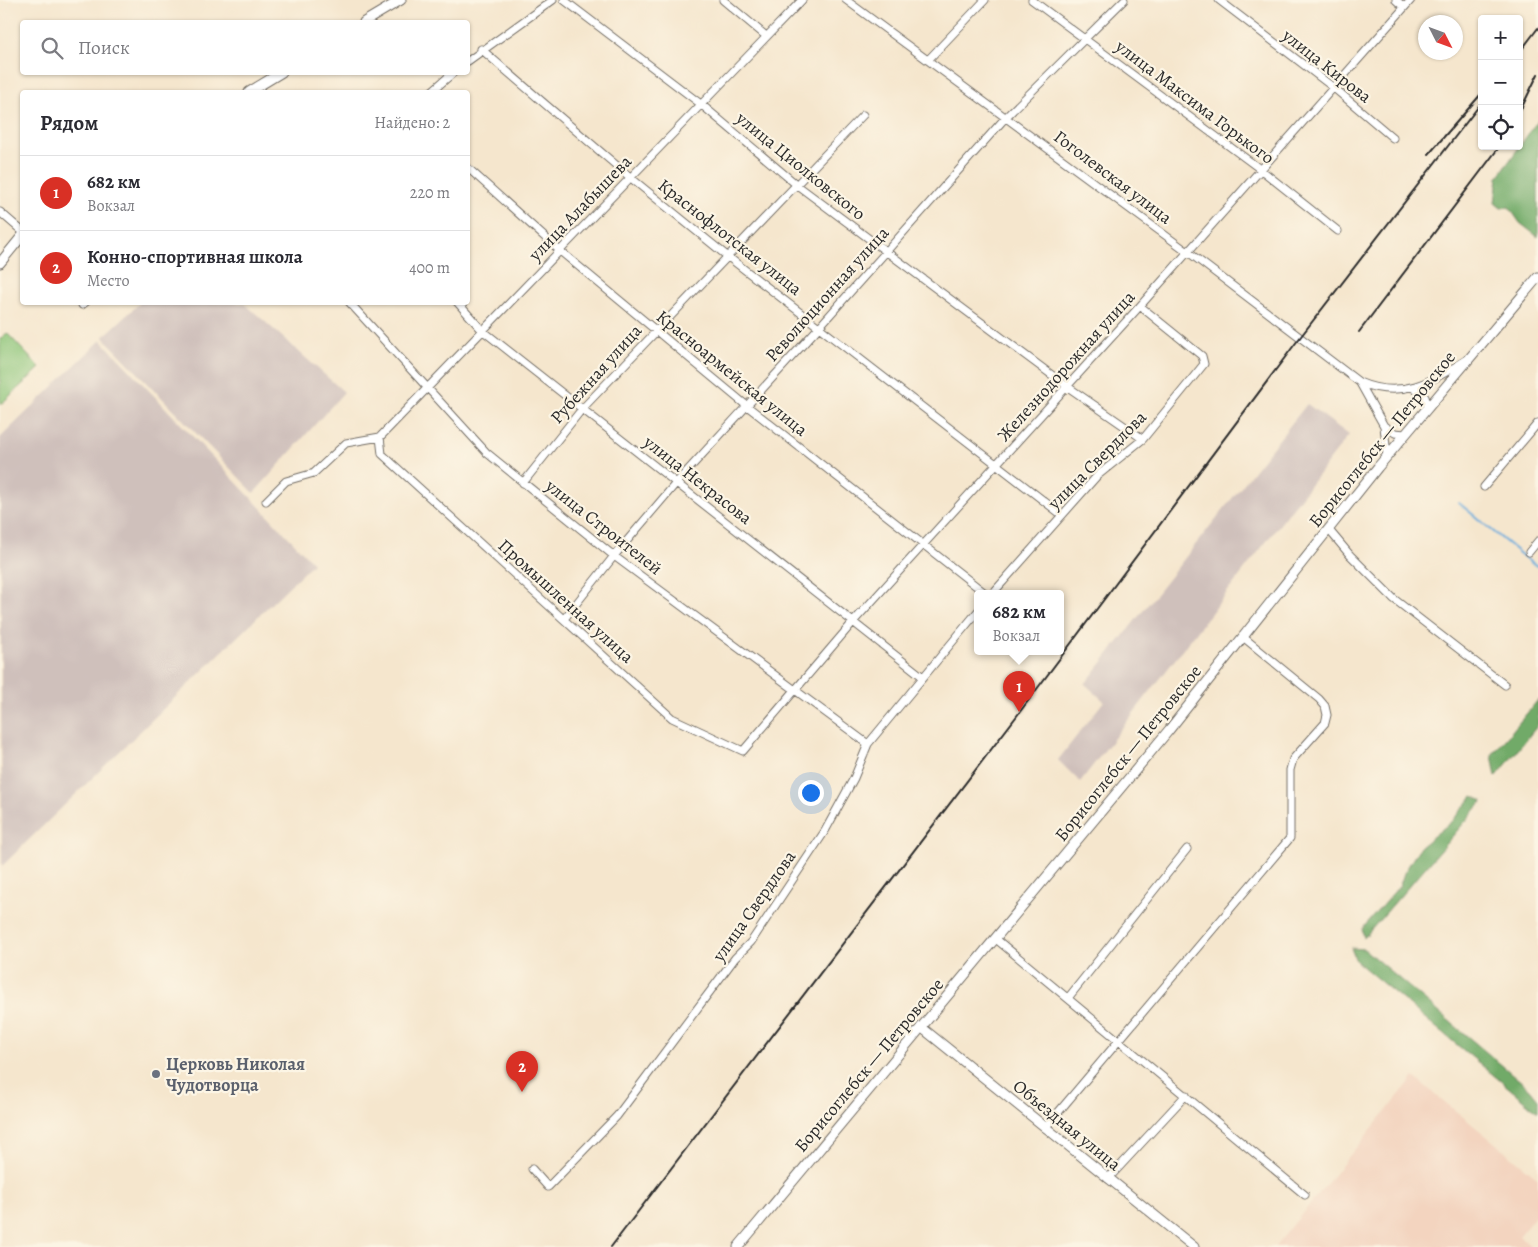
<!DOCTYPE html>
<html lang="ru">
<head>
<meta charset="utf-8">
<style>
	body { margin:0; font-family:Alegreya,serif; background:#f2f2f3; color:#2b2b33 }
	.controls { position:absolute; right:15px; top:15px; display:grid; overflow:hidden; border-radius:5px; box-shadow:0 1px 4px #0004 }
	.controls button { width:45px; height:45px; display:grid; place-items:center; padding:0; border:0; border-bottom:1px solid #e1e1e2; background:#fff; color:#2b2b33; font:25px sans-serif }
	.compass { position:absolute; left:1418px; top:15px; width:45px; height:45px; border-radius:50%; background:#fff; box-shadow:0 1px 4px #0004; rotate:132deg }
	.you { position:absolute; left:810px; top:792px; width:18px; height:18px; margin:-12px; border:4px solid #fff; border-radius:50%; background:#1a73e8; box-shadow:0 0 0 8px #1a73e833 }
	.badge { display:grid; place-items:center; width:32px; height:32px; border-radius:50%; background:#d93025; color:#fff; font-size:16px; font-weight:700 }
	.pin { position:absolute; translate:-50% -41px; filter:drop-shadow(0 1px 2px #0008) }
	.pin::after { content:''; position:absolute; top:26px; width:18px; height:15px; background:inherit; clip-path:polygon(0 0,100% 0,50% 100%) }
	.popup { position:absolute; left:974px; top:590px; width:90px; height:65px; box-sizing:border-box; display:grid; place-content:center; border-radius:5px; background:#fff; filter:drop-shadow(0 1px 4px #0005); font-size:16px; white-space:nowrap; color:#7c7c81 }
	.popup b { font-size:19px; color:#2b2b33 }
	.popup::after { content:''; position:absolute; left:50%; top:100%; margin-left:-10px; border:10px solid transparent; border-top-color:#fff }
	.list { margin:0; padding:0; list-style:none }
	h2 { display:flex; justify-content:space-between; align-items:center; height:65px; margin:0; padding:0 20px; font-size:21px }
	h2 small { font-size:16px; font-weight:400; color:#7c7c81 }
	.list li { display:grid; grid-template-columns:32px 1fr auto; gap:15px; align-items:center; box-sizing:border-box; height:75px; padding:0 20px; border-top:1px solid #e1e1e2 }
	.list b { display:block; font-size:19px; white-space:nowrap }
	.list p { margin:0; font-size:16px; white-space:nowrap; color:#7c7c81 }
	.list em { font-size:16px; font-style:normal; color:#7c7c81 }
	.icon { flex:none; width:28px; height:28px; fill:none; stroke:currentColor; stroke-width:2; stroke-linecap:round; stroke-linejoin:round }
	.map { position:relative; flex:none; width:1538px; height:1247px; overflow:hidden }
	.search { position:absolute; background:#fff; box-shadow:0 1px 4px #0004; left:20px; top:20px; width:450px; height:55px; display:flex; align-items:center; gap:12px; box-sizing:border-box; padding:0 18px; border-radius:5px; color:#7c7c81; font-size:19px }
	.panel { position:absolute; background:#fff; box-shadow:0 1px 4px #0004; left:20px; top:90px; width:450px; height:215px; border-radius:5px }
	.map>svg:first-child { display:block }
</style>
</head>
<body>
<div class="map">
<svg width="1538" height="1247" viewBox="0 0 1538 1247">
	<rect width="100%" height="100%" fill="#fcf5e5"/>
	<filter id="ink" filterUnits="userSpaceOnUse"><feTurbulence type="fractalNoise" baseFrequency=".02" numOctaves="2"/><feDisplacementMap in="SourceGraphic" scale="10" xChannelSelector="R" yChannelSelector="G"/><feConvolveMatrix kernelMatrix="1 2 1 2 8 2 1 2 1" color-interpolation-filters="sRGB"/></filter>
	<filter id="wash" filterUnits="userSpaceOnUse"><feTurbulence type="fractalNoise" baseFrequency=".0096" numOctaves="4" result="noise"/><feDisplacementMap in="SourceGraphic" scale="20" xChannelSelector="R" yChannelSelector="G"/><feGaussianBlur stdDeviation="1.12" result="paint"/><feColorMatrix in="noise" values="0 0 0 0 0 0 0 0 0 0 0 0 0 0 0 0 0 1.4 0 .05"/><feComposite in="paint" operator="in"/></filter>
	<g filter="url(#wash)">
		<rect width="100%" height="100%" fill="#f5e6cd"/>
		<path fill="#f3d4bf" d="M1414,1077L1538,1178V1213L1519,1236L1532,1247H1275Z"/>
		<path fill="#cfc0bb" d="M141,302L244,303L344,392L254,493L103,337Z
			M101,340L313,563L2,866L0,438Z
			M1307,404L1349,435L1080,782L1058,760L1104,701L1085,684Z"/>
		<path fill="#8cc478" stroke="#5c7852" d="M7,333L40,368L0,405V339Z"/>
		<path fill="#71aa68" stroke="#4e6a4a" d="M1538,120V237L1520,223L1509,207L1501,208L1495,203L1498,177Z
			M1538,700V725L1496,777L1492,755Z
			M1473,796L1483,801L1364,938L1362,929L1400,885L1404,873L1420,847L1451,822Z
			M1351,948L1364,949L1530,1089L1538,1099V1112L1356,961Z"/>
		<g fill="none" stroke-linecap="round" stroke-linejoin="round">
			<path stroke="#67acdd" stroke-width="2" d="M1459,503L1530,562L1538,566"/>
		</g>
	</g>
	<g filter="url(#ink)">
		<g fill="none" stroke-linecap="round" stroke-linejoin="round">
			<g stroke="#726c64" stroke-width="9">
				<path id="minor" d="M564,0L702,105L797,185L1068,387L1143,439
					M723,0L766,36
					M846,0L1188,252L1359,382C1400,400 1432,382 1466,360
					M1032,0L1260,169L1338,231
					M1219,0L1334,88L1393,138
					M1396,0L1404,7
					M481,49L631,178L727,256L1062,515
					M929,59L985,0
					M468,61L553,0
					M431,92L454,72
					M468,168L559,250L747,406L985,593
					M0,212L22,231
					M349,302L487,453L614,556L868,744
					M457,302L482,330L923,677
					M82,305L86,302
					M1360,383L1384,426L1387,456
					M1412,387L1425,397L1428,407
					M1384,426L1395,433L1405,434
					M380,437L382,454L672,718L743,751L854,621L1140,306L1411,0
					M523,483L582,409L863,115
					M1484,487L1538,423
					M266,501L286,481L314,473L346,443L380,437L802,0
					M1329,530L1350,555L1394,599L1505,685
					M1529,552L1538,541
					M993,593L1097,476L1143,439L1204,364L1202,356L1140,306
					M564,619L614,556L677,482L820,326L1006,117L1124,0
					M996,939L1305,1195
					M1068,998L1187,849
					M1045,1128L1290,838V770L1293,759L1325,723L1327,715L1325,706L1319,699L1243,637
					M532,1169L548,1187L617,1116L735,958L751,942L825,831L854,778L868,744L978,611
					M1108,1179L1186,1095"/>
			</g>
			<g stroke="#726c64" stroke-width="11">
				<path id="tertiary" d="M364,22L401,0
					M249,92L282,72
					M0,263L22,236
					M921,1027L1194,1247
					M738,1247L1169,730L1378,467L1538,277"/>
			</g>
			<use href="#minor" stroke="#fff" stroke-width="7"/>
			<use href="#tertiary" stroke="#fff" stroke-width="9"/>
			<path stroke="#2b2b2b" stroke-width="2" d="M1519,53L1538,28
				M1519,113L1538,74
				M1429,154L1482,93
				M1359,332L1500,146
				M611,1247L1019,713L1295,344L1482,102"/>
		</g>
	</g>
	<circle fill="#6b7280" stroke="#fcf5e5" stroke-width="2" cx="156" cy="1074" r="5"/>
	<g text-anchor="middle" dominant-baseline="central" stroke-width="4.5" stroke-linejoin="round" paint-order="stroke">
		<g font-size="18" fill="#2b2b2b" stroke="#fcf5e5">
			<text transform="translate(1327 66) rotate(38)">улица Кирова</text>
			<text transform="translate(1195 102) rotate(37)">улица Максима Горького</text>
			<text transform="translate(801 166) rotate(39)">улица Циолковского</text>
			<text transform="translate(1113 177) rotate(37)">Гоголевская улица</text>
			<text transform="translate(580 208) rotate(-46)">улица Алабышева</text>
			<text transform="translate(730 237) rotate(38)">Краснофлотская улица</text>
			<text transform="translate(827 294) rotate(-48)">Революционная улица</text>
			<text transform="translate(1066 366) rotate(-48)">Железнодорожная улица</text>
			<text transform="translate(732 373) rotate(39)">Красноармейская улица</text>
			<text transform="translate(596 374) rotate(-48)">Рубежная улица</text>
			<text transform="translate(1382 439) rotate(-51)">Борисоглебск — Петровское</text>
			<text transform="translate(1097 460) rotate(-45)">улица Свердлова</text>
			<text transform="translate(698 480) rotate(38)">улица Некрасова</text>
			<text transform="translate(604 527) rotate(38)">улица Строителей</text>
			<text transform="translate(566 601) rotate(42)">Промышленная улица</text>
			<text transform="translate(1128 753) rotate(-51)">Борисоглебск — Петровское</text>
			<text transform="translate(754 906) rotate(-55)">улица Свердлова</text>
			<text transform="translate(869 1065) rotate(-50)">Борисоглебск — Петровское</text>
			<text transform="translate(1067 1125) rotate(39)">Объездная улица</text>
		</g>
		<g font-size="18" font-weight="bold" fill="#5b616d" stroke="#fcf5e5" text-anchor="start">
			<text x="166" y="1064">Церковь Николая<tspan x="166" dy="21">Чудотворца</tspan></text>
		</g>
	</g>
</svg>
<div class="controls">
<button>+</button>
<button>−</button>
<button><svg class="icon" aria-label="locate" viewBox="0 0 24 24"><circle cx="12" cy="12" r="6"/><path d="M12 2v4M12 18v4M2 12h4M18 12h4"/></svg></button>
</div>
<svg class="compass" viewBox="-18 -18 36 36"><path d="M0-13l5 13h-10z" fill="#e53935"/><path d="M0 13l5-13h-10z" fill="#7c7c81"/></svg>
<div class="you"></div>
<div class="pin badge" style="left:1019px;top:712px">1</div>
<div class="popup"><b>682 км</b>Вокзал</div>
<div class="pin badge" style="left:522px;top:1092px">2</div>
<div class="search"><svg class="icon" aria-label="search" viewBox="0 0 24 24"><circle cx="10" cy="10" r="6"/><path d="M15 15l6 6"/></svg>Поиск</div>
<section class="panel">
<h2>Рядом<small>Найдено: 2</small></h2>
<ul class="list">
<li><span class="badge">1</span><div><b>682 км</b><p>Вокзал</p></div><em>220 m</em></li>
<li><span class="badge">2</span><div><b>Конно-спортивная школа</b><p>Место</p></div><em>400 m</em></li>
</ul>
</section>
</div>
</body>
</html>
